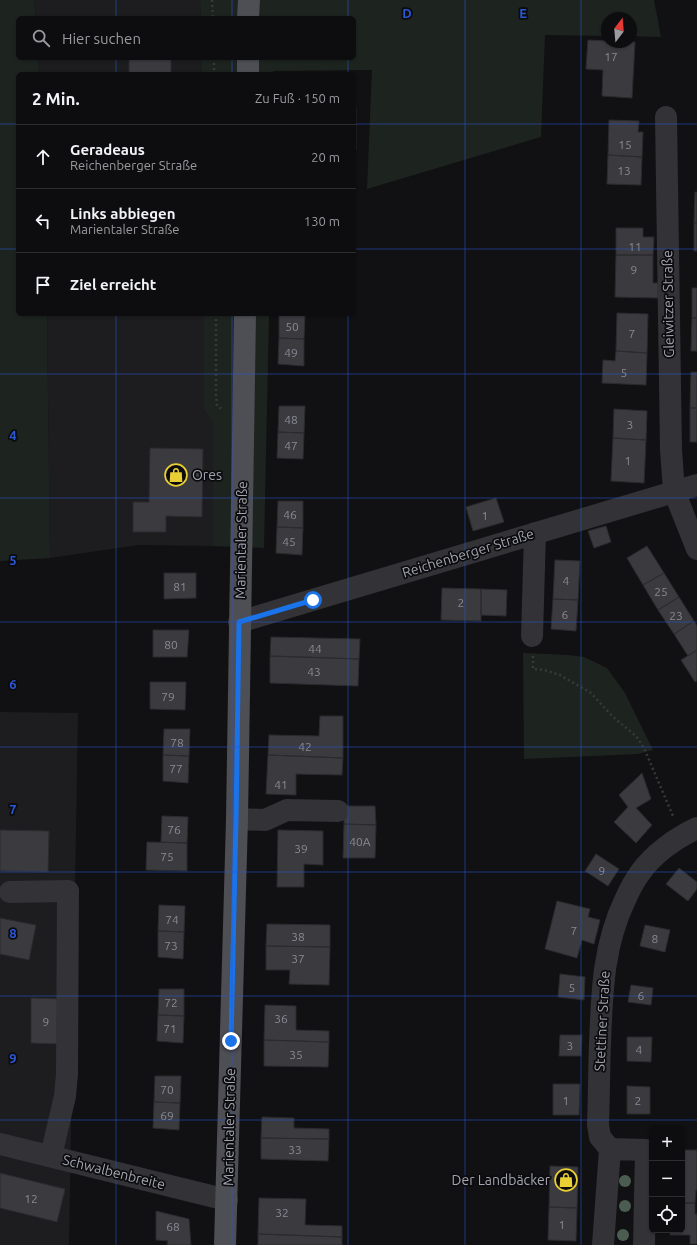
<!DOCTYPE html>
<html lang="de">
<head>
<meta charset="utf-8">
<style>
	body { margin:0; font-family:Ubuntu,sans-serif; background:#161517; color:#f1f3f6 }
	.controls { position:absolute; right:12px; bottom:12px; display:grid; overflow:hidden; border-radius:6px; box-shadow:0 1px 3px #0004 }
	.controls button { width:36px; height:36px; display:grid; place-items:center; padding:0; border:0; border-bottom:1px solid #2d2c2e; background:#0d0c0e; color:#f1f3f6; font:20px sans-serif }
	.compass { position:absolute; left:601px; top:12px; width:36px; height:36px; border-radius:50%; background:#0d0c0e; box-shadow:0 1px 3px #0004; rotate:16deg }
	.stop { position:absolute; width:12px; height:12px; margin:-9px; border:3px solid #1a73e8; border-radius:50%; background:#fff }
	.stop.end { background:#1a73e8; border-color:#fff; box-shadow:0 1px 4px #0008 }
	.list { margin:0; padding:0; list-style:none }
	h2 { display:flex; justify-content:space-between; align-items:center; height:52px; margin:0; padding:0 16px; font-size:17px }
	h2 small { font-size:13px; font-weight:400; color:#9a9b9e }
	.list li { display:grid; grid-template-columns:26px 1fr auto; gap:12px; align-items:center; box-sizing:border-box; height:64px; padding:0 16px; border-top:1px solid #2d2c2e }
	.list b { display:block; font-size:15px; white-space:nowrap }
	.list p { margin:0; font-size:13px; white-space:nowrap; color:#9a9b9e }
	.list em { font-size:13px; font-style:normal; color:#9a9b9e }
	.icon { flex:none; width:22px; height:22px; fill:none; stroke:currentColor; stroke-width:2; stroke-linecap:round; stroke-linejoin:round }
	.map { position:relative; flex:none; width:697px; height:1245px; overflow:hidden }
	.search { position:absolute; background:#0d0c0e; box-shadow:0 1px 3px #0004; left:16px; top:16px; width:340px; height:44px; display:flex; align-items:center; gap:10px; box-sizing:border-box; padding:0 14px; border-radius:6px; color:#9a9b9e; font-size:15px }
	.panel { position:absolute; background:#0d0c0e; box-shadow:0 1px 3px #0004; left:16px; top:72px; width:340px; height:244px; border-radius:6px }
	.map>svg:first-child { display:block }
</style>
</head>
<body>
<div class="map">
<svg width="697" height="1245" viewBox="0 0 697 1245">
	<rect width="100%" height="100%" fill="#111012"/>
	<path fill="#1d1d1f" d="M34,0H200L201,18H36Z
		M38,58H202V74H39Z
		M47,314H204V409L213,424V546L138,545L50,558Z
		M0,712L78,713L69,1245H0Z"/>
	<path fill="#1d241f" d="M0,0H34L36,18H18V58H38L39,74H18V314H47L50,558L0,561Z
		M200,0H654L661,37L631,36V18H607V36L545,35L541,137L367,189L372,70L273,71V74H202V58H354V18H201Z
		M204,314H269L264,548L213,546V424L204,409Z
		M523,653L569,655L584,657L607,668L625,693L653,750L638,754L524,759Z"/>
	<path fill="#3b3a3f" stroke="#2b2b2e" d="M588,40L607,41V42H635L632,98L602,96L603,70L586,69Z
		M129,58H171V74H129Z
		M354,107H356V150H354Z
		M609,120L639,121L638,132H643L642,157L608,155Z
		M608,155L642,157L641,185L607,184Z
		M695,192H697V223H694Z
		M694,223H697V251H694Z
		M616,228H643V237H654L653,255H616Z
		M616,255H653V283H658V298L615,297Z
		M692,288H697V318H692Z
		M617,313L648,314L647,353L616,351Z
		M279,314H305L304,339L279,338Z
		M692,318H697V351H691Z
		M279,338L304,339V366L278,364Z
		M616,351L647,353L646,385L602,383L603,360L615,361Z
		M691,372H697V408H690Z
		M279,406H305L304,433L278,432Z
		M690,408H697V442H690Z
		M614,409L647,411L646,440L613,438Z
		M278,432L304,433L303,459L277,458Z
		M613,438L646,440L644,483L611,481Z
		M150,448L203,449L202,517L166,516V532H133V502H149Z
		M496,498L504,522L473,531L466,507Z
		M278,501H303V528L277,527Z
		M606,526L611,542L594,548L588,531Z
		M277,527L303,528L302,555L276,553Z
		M647,546L664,573L643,585L627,558Z
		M555,560L580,561L578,600L553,599Z
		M164,573H196V598L164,599Z
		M664,573L679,597L658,610L643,585Z
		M442,588L481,589V621L441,620Z
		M481,589L507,590L506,616L481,615Z
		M679,597L694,621L674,634L658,610Z
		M553,599L578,600L576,631L551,629Z
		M694,621L697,626V650L688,656L674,634Z
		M153,630H189L187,657H153Z
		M271,637L360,639L359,659L270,656Z
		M697,650V681L695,682L681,660Z
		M270,656L359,659L358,686L270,683Z
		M150,682H186L185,710L150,709Z
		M320,716H343V758L268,755L269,735L319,736Z
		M164,729H190L189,756L163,755Z
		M163,755L189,756L188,783L163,781Z
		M268,755L343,758L342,775L296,774V795L266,794Z
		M642,773L651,799L636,808L652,825L636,843L614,822L628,807L619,795Z
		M344,806H375L376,825L344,824Z
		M162,816L188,817L187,843L161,842Z
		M344,824L376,825L375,858H343Z
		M0,830L49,831L48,872L0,871Z
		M278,830L323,831V865L304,864V887H277Z
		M147,842L187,843V871L146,870Z
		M596,854L619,869L608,886L585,871Z
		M679,868L697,882V889L688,901L666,884Z
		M557,901L590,909L588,917L600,920L594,944L582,940L577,958L545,949Z
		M159,905L185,906L184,932L158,931Z
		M0,918L36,925L29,960L0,954Z
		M267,924L330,925V947L266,946Z
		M645,925L670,930L665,952L640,946Z
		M158,931L184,932L183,959L158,957Z
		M266,946L330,947L329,985L289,984L290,970H266Z
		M560,974L585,977L584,1000L558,997Z
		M631,985L653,988L651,1005L628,1002Z
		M159,989H184V1016L158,1015Z
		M31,998L62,999L61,1044L31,1043Z
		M265,1005L296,1006V1030L329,1031V1042L264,1040Z
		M158,1015L184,1016L183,1043L157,1041Z
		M560,1035H582L581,1056H559Z
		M627,1037H652L651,1062L627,1061Z
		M264,1040L329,1042L328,1067L264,1066Z
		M155,1076H181L180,1103L154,1102Z
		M553,1084H580L579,1115H553Z
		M627,1086L650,1087V1114H627Z
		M154,1102L180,1103L179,1130L153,1128Z
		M262,1117L294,1118V1128L329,1129V1139L261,1138Z
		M261,1138L329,1139L328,1161L261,1159Z
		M682,1150H697V1190H696L695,1203H682Z
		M550,1166L578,1167L577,1208L549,1207Z
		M0,1173L65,1189L57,1222L0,1208Z
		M259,1198L306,1199L305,1225L342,1226V1237L258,1234Z
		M682,1203H695V1214H697V1244H690V1235H670V1230H682Z
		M549,1207L577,1208L576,1241L548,1240Z
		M156,1211L189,1219L191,1245H167L168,1241L156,1240Z
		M258,1234L342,1237V1245H258Z"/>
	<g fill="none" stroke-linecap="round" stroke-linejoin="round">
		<path stroke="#38383d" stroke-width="2.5" stroke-dasharray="2 3" stroke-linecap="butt" d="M212,0L213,18
			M214,58V74
			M216,314V396L217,406L222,409
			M533,656V669L544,670L560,675L591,693L613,717L636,736L644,748L673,816"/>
		<path stroke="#323237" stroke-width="22" d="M666,117L671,450L674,491L697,549
			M239,622L697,485
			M532,636L535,533
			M237,819L265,820L287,810L338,811
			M10,892L68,891L67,1074L65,1096L51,1156
			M0,1144L227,1200
			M610,1149L600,1137L598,1125C599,1097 599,1070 600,1043C602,992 603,946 625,900C629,891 634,881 640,873C653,854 676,838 697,828
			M603,1245L610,1149L646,1150L644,1245"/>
		<path stroke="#4e4e55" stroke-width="22" d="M248,18L249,0
			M248,74V58
			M225,1245L237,819L245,314"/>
	</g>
	<g fill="#4b5d50">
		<circle cx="625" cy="1181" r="6"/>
		<circle cx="625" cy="1206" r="6"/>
		<circle cx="623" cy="1235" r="6"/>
	</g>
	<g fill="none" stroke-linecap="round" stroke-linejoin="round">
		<path stroke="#1a73e8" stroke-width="5" d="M231,1041L236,819L239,622L313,600"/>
	</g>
	<path fill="none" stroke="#2a57d4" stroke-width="1" stroke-opacity="0.55" d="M116,0V18M232,0V18M348,0V18M465,0V1245M581,0V1245M116,58V74M232,58V74M348,58V74M0,124H18M354,124H697M0,249H18M354,249H697M116,314V1245M232,314V1245M348,314V1245M0,374H697M0,498H697M0,622H697M0,747H697M0,872H697M0,996H697M0,1120H697"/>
	<defs>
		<g id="shop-ring" transform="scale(1.15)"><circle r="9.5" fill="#0c0b0d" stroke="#e8cf33" stroke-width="1.5"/><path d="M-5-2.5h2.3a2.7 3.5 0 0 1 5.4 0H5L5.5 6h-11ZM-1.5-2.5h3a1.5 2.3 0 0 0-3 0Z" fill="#e8cf33"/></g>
	</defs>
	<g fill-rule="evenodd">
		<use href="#shop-ring" x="176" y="475"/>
		<use href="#shop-ring" x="566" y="1180"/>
	</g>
	<g text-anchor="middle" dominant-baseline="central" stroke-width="3.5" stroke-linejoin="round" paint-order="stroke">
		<g font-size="12" fill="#888a95">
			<text x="611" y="56">17</text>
			<text x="625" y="144">15</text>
			<text x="624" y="170">13</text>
			<text x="635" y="246">11</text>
			<text x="634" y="269">9</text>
			<text x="292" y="326">50</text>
			<text x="632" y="333">7</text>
			<text x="291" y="352">49</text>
			<text x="624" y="372">5</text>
			<text x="291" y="419">48</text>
			<text x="630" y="424">3</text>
			<text x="291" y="445">47</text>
			<text x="628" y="460">1</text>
			<text x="290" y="514">46</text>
			<text x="485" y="515">1</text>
			<text x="289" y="541">45</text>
			<text x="566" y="580">4</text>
			<text x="180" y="586">81</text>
			<text x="661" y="591">25</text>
			<text x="461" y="602">2</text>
			<text x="565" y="614">6</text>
			<text x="676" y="615">23</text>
			<text x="171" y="644">80</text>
			<text x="315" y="648">44</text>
			<text x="314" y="671">43</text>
			<text x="168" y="696">79</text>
			<text x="177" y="742">78</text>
			<text x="305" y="746">42</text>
			<text x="176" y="768">77</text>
			<text x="281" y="784">41</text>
			<text x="174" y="829">76</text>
			<text x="360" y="841">40A</text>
			<text x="301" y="848">39</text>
			<text x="167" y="856">75</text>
			<text x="602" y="870">9</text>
			<text x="172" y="919">74</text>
			<text x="574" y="930">7</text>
			<text x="298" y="936">38</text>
			<text x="655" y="938">8</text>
			<text x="171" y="945">73</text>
			<text x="298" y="958">37</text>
			<text x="572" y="987">5</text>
			<text x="641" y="995">6</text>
			<text x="171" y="1002">72</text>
			<text x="281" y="1018">36</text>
			<text x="46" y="1021">9</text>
			<text x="170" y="1028">71</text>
			<text x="570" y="1045">3</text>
			<text x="639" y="1049">4</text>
			<text x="296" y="1054">35</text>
			<text x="167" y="1089">70</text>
			<text x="566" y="1100">1</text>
			<text x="638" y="1100">2</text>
			<text x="167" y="1115">69</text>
			<text x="295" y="1149">33</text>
			<text x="31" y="1198">12</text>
			<text x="282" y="1212">32</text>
			<text x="562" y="1224">1</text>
			<text x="173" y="1226">68</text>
		</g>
		<g font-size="14" fill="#a2a4b2" stroke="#0c0b0d">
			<text transform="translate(668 304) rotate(-91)">Gleiwitzer Straße</text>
			<text transform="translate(241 540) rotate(-89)">Marientaler Straße</text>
			<text transform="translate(468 553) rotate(-17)">Reichenberger Straße</text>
			<text transform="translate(602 1021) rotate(-87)">Stettiner Straße</text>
			<text transform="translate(229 1127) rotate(-89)">Marientaler Straße</text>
			<text transform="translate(114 1172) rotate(14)">Schwalbenbreite</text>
		</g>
		<g font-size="14" fill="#a2a4b2" stroke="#0c0b0d" text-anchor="start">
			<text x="192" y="475">Ores</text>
			<text x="550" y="1180" text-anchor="end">Der Landbäcker</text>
		</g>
	</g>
	<g font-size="13" text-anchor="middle" font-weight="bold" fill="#2a57d4" stroke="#0c0b0d" stroke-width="3.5" stroke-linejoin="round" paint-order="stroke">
		<text x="407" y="18">D</text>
		<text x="523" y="18">E</text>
		<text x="13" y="440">4</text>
		<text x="13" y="565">5</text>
		<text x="13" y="689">6</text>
		<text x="13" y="814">7</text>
		<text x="13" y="938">8</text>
		<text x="13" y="1063">9</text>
	</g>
</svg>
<div class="controls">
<button>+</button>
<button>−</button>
<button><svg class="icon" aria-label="locate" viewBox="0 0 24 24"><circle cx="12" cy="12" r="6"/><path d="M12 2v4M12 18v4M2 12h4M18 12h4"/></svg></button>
</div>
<svg class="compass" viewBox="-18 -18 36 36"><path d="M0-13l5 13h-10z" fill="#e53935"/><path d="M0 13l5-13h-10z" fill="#9a9b9e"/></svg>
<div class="stop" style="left:313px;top:600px"></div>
<div class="stop end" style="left:231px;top:1041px"></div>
<div class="search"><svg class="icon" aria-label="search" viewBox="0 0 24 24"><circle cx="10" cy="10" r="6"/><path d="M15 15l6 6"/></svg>Hier suchen</div>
<section class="panel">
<h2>2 Min.<small>Zu Fuß · 150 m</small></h2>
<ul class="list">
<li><svg class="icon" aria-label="ahead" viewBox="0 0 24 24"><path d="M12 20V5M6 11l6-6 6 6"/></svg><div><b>Geradeaus</b><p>Reichenberger Straße</p></div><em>20 m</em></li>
<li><svg class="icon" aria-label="left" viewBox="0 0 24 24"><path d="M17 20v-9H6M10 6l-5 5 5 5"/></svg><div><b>Links abbiegen</b><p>Marientaler Straße</p></div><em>130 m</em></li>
<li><svg class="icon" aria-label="arrive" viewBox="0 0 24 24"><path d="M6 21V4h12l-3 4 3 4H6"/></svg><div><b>Ziel erreicht</b></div></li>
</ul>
</section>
</div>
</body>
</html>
